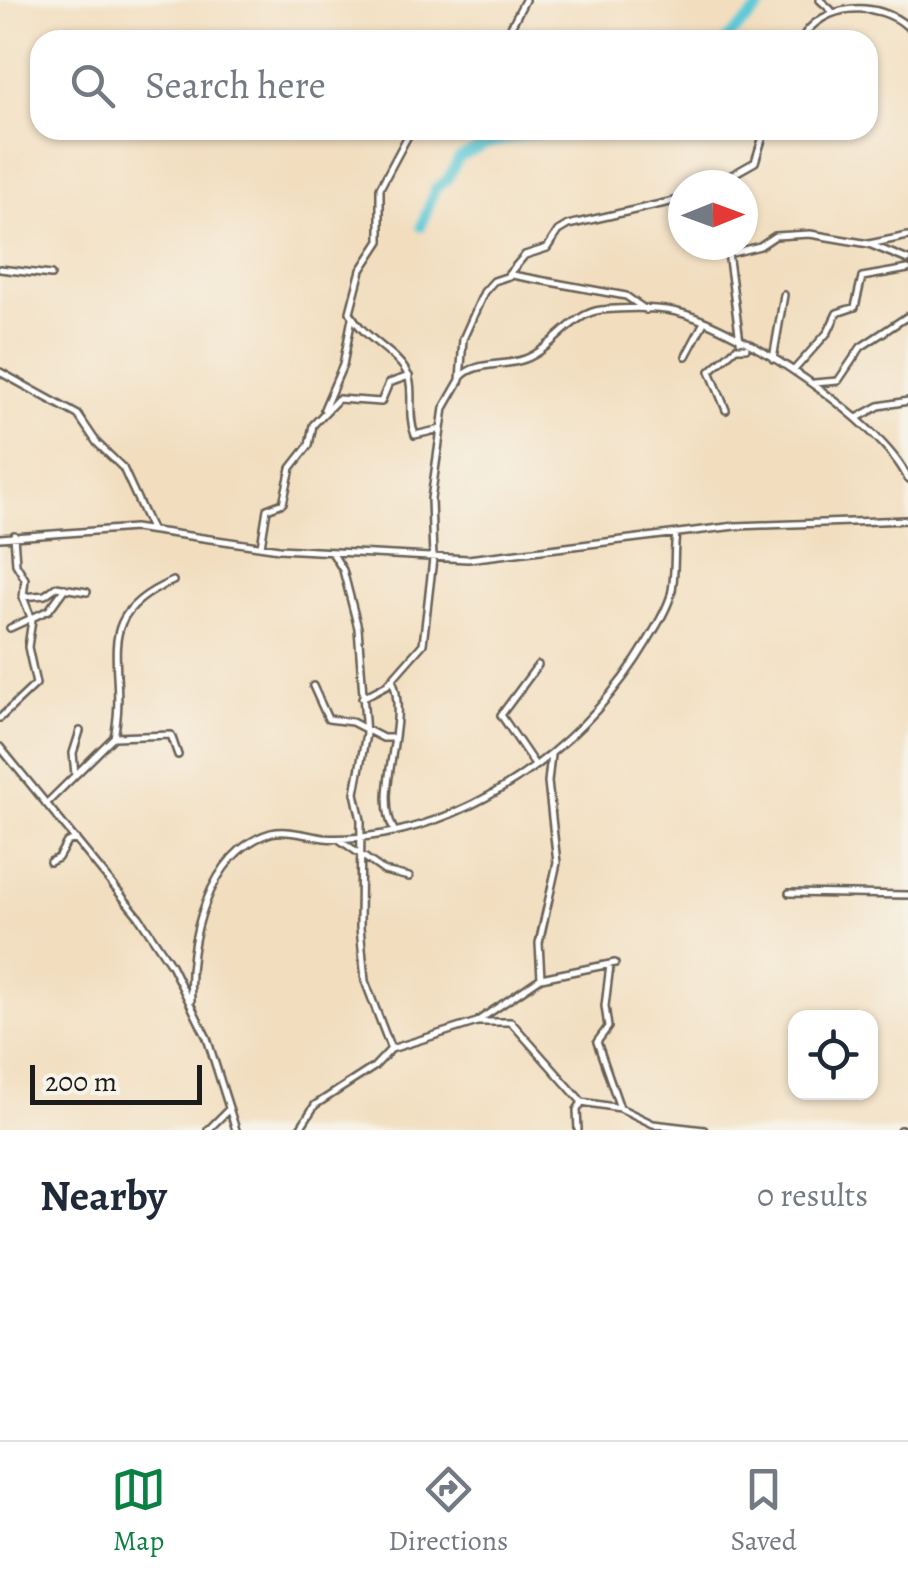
<!DOCTYPE html>
<html lang="en">
<head>
<meta charset="utf-8">
<style>
	body { margin:0; font-family:Alegreya,serif; background:#f2f2f3; color:#1f2937 }
	.controls { position:absolute; right:30px; bottom:30px; display:grid; overflow:hidden; border-radius:20px; box-shadow:0 2px 8px #0004 }
	.controls button { width:90px; height:90px; display:grid; place-items:center; padding:0; border:0; border-bottom:2px solid #e0e1e3; background:#fff; color:#1f2937; font:50px sans-serif }
	.compass { position:absolute; left:668px; top:170px; width:90px; height:90px; border-radius:50%; background:#fff; box-shadow:0 2px 8px #0004; rotate:89deg }
	.scale { position:absolute; left:30px; bottom:25px; width:172px; box-sizing:border-box; padding-left:10px; border:5px solid #1c1c1c; border-top:0; font-size:28px; line-height:35px; white-space:nowrap; color:#1c1c1c; -webkit-text-stroke:8px #f7f3e8; paint-order:stroke }
	.list { margin:0; padding:0; list-style:none }
	h2 { display:flex; justify-content:space-between; align-items:center; height:130px; margin:0; padding:0 40px; font-size:42px }
	h2 small { font-size:32px; font-weight:400; color:#747a83 }
	.icon { flex:none; width:55px; height:55px; fill:none; stroke:currentColor; stroke-width:2; stroke-linecap:round; stroke-linejoin:round }
	.map { position:relative; flex:none; width:908px; height:1130px; overflow:hidden }
	.search { position:absolute; background:#fff; box-shadow:0 2px 8px #0004; left:30px; right:30px; top:30px; height:110px; display:flex; align-items:center; gap:25px; box-sizing:border-box; padding:0 35px; border-radius:30px; color:#747a83; font-size:38px }
	.sheet { height:310px; background:#fff }
	nav { display:flex; justify-content:space-around; align-items:center; box-sizing:border-box; height:140px; border-top:2px solid #e0e1e3; background:#fff; font-size:28px; color:#747a83 }
	nav a { display:grid; justify-items:center; gap:5px }
	nav .on { color:#0b8043 }
	.map>svg:first-child { display:block }
</style>
</head>
<body>
<div class="map">
<svg width="908" height="1130" viewBox="0 0 908 1130">
	<rect width="100%" height="100%" fill="#f7f3e8"/>
	<filter id="ink" filterUnits="userSpaceOnUse"><feTurbulence type="fractalNoise" baseFrequency=".01" numOctaves="2"/><feDisplacementMap in="SourceGraphic" scale="20" xChannelSelector="R" yChannelSelector="G"/><feConvolveMatrix kernelMatrix="1 2 1 2 8 2 1 2 1" color-interpolation-filters="sRGB"/></filter>
	<filter id="wash" filterUnits="userSpaceOnUse"><feTurbulence type="fractalNoise" baseFrequency=".0048" numOctaves="4" result="noise"/><feDisplacementMap in="SourceGraphic" scale="40" xChannelSelector="R" yChannelSelector="G"/><feGaussianBlur stdDeviation="2.25" result="paint"/><feColorMatrix in="noise" values="0 0 0 0 0 0 0 0 0 0 0 0 0 0 0 0 0 1.4 0 .05"/><feComposite in="paint" operator="in"/></filter>
	<g filter="url(#wash)">
		<rect width="100%" height="100%" fill="#f2debf"/>
		<g fill="none" stroke-linecap="round" stroke-linejoin="round">
			<path stroke="#5ec9d7" stroke-width="10" d="M726,40L768,0
				M421,227L435,189L447,180L459,158L485,145L548,130"/>
		</g>
	</g>
	<g filter="url(#ink)">
		<g fill="none" stroke-linecap="round" stroke-linejoin="round">
			<g stroke="#676055" stroke-width="10">
				<path id="minor" d="M820,0L831,10
					M504,40L525,0
					M801,40C822,2 879,0 908,27
					M411,130L380,188V241L361,270L350,312C363,339 394,350 406,371C416,389 406,413 415,435L441,429
					M714,185L755,162L765,130
					M869,244L908,260
					M727,245L740,341
					M728,254L760,246L775,236L810,234L869,244L908,236
					M0,269L51,275
					M508,275L525,255L547,248L558,231L568,225L683,199
					M686,356L703,324
					M773,359L784,295
					M794,370L828,332L837,313L855,307L862,277L908,269
					M0,372L78,415L97,443L123,468L151,529
					M461,377C475,361 505,367 525,359C553,349 572,313 601,310C624,308 655,307 677,312C738,326 883,422 908,479
					M814,383L838,381L861,347L908,316
					M324,409L343,365L352,318
					M726,410L710,371L736,348H746
					M857,418L879,406L908,401
					M0,538L134,528L279,549L468,559L735,526L908,520
					M261,546L267,509L283,503L291,468L309,445L313,425L338,399L381,402L389,383L409,376
					M333,554L343,570L358,628L366,734L355,793L361,820L360,927L365,981L391,1049
					M23,597L45,595L56,587L87,592
					M10,628L49,610L65,588
					M392,679C411,726 371,793 395,832
					M313,686L328,719L352,722L383,738H394
					M362,698L387,685L423,644L433,559L431,499L444,408L460,380L463,339L484,292L494,281L512,275L626,296L646,310
					M0,718L36,684L28,647L32,620L23,597L25,579L16,564L14,535
					M114,737L171,735L178,755
					M0,747L139,917L171,965L207,1038L236,1130
					M535,765L501,715L538,665
					M75,775L73,753L80,731
					M46,804L114,737C130,665 85,618 173,581
					M340,840L384,871L409,877
					M50,862L58,858L67,842L76,839
					M789,893L908,895
					M610,965L605,1006L608,1027L597,1042L620,1108
					M541,978L615,963
					M191,1000C187,944 208,851 271,833C288,829 308,836 324,838C344,840 365,837 384,834C494,813 590,737 647,642C656,627 666,612 671,595C676,575 673,554 676,534
					M479,1020L541,978L539,943L557,863L548,782L551,755
					M208,1130L229,1109
					M299,1130L315,1105L374,1067L391,1049L477,1022H511L582,1102L620,1108L653,1124L704,1130
					M578,1130L577,1110L582,1102
					M900,1130H908"/>
			</g>
			<use href="#minor" stroke="#fff" stroke-width="5"/>
		</g>
	</g>
</svg>
<div class="controls">
<button><svg class="icon" aria-label="locate" viewBox="0 0 24 24"><circle cx="12" cy="12" r="6"/><path d="M12 2v4M12 18v4M2 12h4M18 12h4"/></svg></button>
</div>
<svg class="compass" viewBox="-18 -18 36 36"><path d="M0-13l5 13h-10z" fill="#e53935"/><path d="M0 13l5-13h-10z" fill="#747a83"/></svg>
<div class="scale">200 m</div>
<div class="search"><svg class="icon" aria-label="search" viewBox="0 0 24 24"><circle cx="10" cy="10" r="6"/><path d="M15 15l6 6"/></svg>Search here</div>
</div>
<section class="sheet">
<h2>Nearby<small>0 results</small></h2>
<ul class="list">
</ul>
</section>
<nav>
<a class="on"><svg class="icon" aria-label="map" viewBox="0 0 24 24"><path d="M3 6l6-2 6 2 6-2v14l-6 2-6-2-6 2zM9 4v14M15 6v14"/></svg>Map</a>
<a><svg class="icon" aria-label="directions" viewBox="0 0 24 24"><path d="M12 3l9 9-9 9-9-9zM9 14v-3h6M13 9l2 2-2 2"/></svg>Directions</a>
<a><svg class="icon" aria-label="saved" viewBox="0 0 24 24"><path d="M7 4h10v16l-5-4-5 4z"/></svg>Saved</a>
</nav>
</body>
</html>
